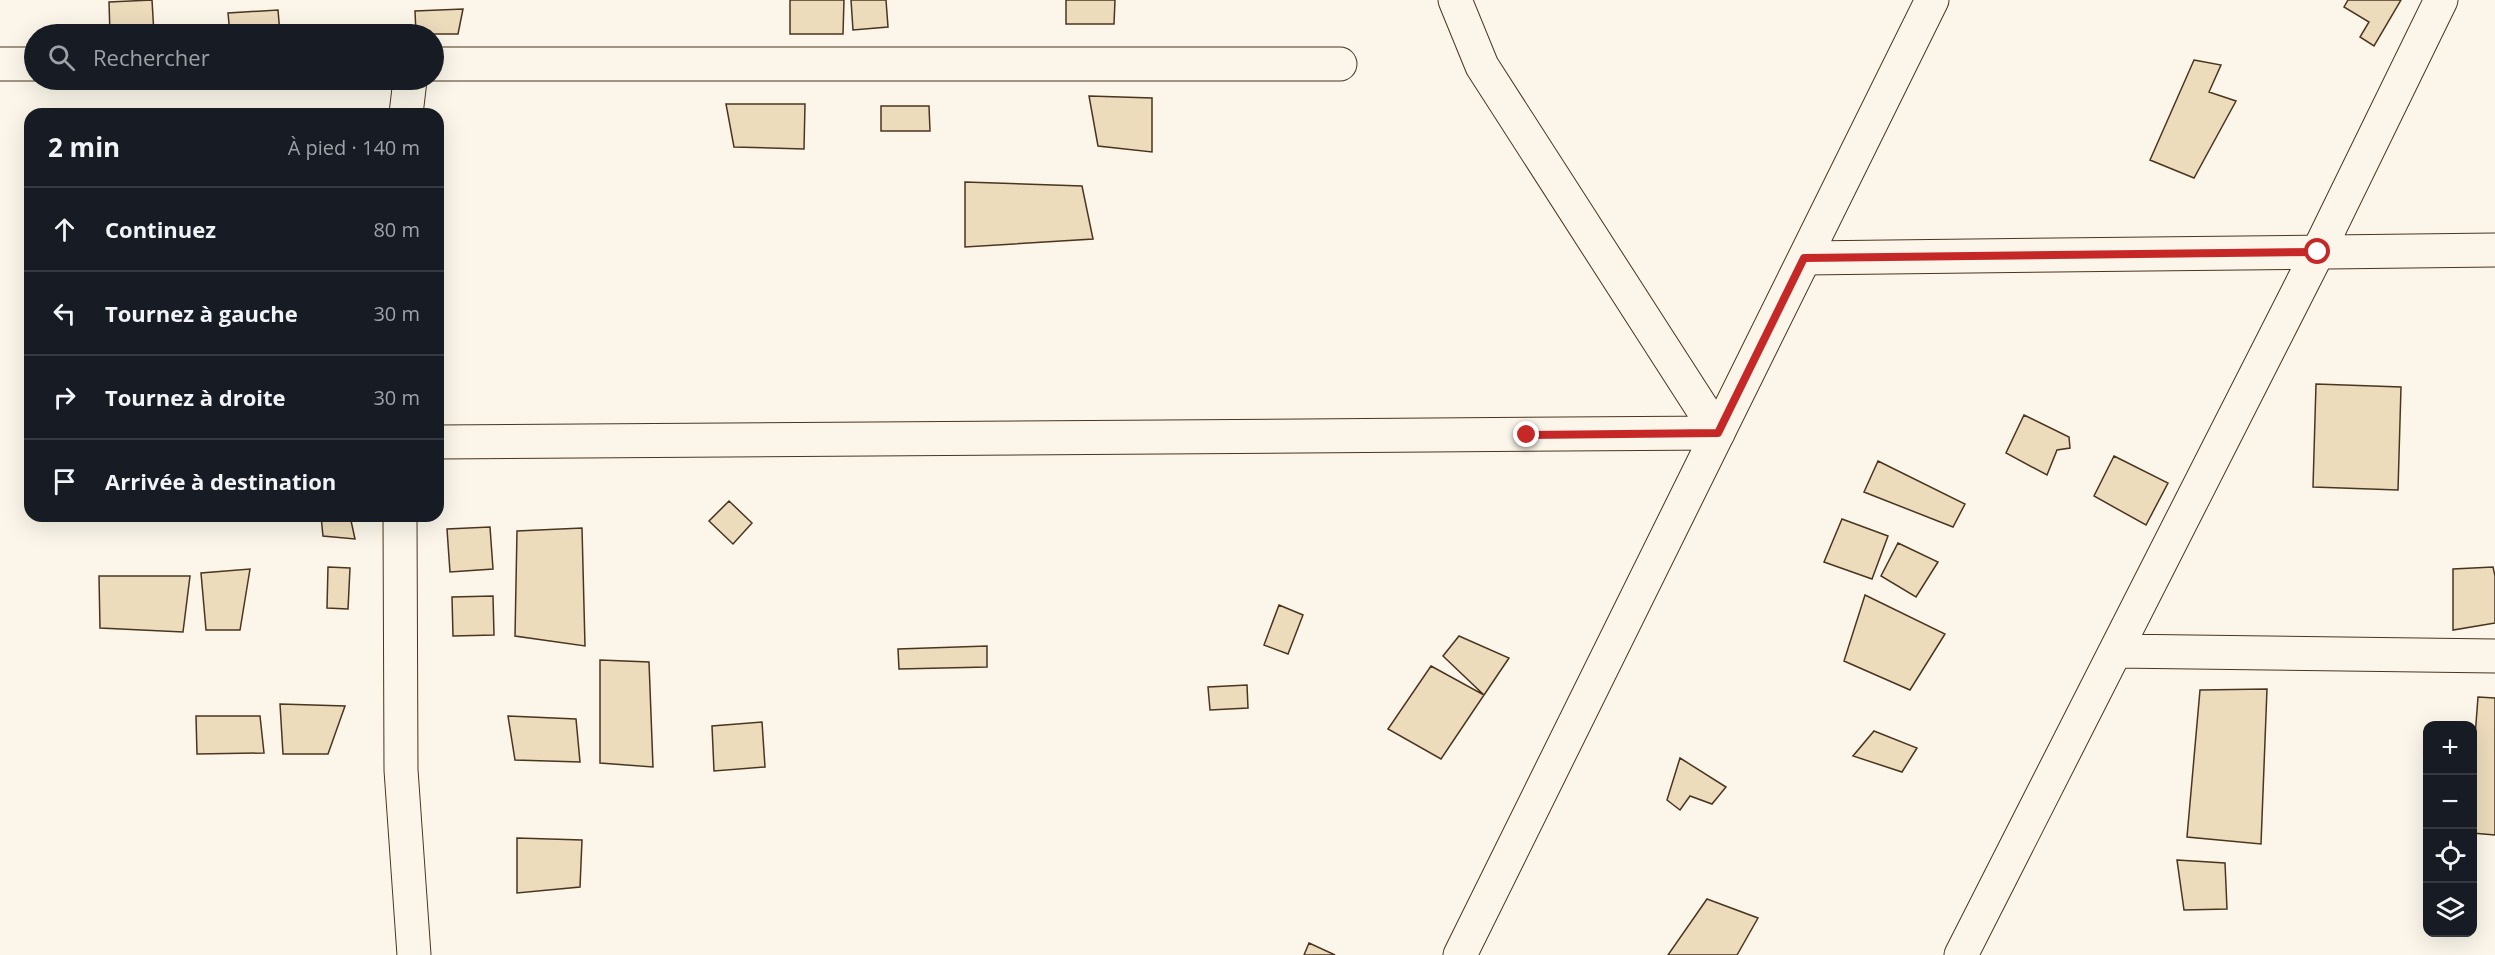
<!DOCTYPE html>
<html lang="fr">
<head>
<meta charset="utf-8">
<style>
	body { margin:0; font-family:"Open Sans",sans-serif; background:#242831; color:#f1f3f6 }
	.controls { position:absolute; right:18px; bottom:18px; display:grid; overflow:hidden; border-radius:12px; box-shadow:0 6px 24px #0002 }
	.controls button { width:54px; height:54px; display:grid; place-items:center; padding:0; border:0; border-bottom:2px solid #363941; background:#171b24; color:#f1f3f6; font:30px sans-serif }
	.stop { position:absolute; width:18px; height:18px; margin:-14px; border:4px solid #c62828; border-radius:50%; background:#fff }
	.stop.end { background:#c62828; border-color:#fff; box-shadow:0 2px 6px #0008 }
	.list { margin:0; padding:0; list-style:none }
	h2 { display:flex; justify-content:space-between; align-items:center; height:78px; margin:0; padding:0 24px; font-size:26px }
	h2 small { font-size:20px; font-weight:400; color:#9ea1a6 }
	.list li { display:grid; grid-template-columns:39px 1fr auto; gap:18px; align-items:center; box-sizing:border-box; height:84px; padding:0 24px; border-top:2px solid #363941 }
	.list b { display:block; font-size:22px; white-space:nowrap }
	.list em { font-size:20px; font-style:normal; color:#9ea1a6 }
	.icon { flex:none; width:33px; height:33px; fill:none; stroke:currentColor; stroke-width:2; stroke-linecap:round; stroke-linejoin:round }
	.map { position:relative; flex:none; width:2495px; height:955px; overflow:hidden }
	.search { position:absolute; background:#171b24; box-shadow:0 6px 24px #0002; left:24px; top:24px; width:420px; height:66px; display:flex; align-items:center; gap:15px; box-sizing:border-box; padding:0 21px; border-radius:33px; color:#9ea1a6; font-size:22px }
	.panel { position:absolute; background:#171b24; box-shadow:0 6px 24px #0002; left:24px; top:108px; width:420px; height:414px; border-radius:18px }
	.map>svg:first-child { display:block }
</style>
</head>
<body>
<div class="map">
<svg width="2495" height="955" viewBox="0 0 2495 955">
	<rect width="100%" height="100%" fill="#fbf6e9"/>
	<path fill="#ecdcbc" stroke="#4a3520" stroke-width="1.5" d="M152,0L154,34H110L109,2Z
		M790,0H844L843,34H790Z
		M851,0H886L888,27L853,30Z
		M1066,0H1115L1114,24H1066Z
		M2348,0H2401L2374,46L2360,37L2369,22L2344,7Z
		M463,9L458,34H416L415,11Z
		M278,10L280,34H230L228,13Z
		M2194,60L2221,65L2209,92L2236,101L2194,178L2150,160Z
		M1089,96L1152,98V152L1098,146Z
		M726,104H805L804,149L734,147Z
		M881,106H929L930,131H881Z
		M965,182L1082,186L1093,239L965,247Z
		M2316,384L2401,387L2398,490L2313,487Z
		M2024,415L2069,437L2070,448L2057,450L2047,475L2006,453Z
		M2114,456L2168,483L2146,525L2094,496Z
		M1878,461L1965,504L1953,527L1864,492Z
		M729,501L752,523L733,544L709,521Z
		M321,516H350L355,539L323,536Z
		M1842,519L1888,536L1872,579L1824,562Z
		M490,527L493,569L450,572L447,529Z
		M582,528L585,646L515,636L517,531Z
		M1898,543L1938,562L1916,597L1881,576Z
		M328,567L350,568L348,609L327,608Z
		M2493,567L2495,576V623L2453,630V569Z
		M250,569L240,630H206L201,573Z
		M99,576H190L183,632L100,628Z
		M1865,595L1945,634L1910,690L1844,661Z
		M493,596L494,635L453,636L452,597Z
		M1279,605L1303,615L1288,654L1264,645Z
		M1459,636L1509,658L1484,695L1443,656Z
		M987,646V667L899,669L898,649Z
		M600,660L649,662L653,767L600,763Z
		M1431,666L1484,695L1441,759L1388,729Z
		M1247,685L1248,708L1210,710L1208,687Z
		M2267,689L2261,844L2187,837L2200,690Z
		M2478,697L2495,698V835L2472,833V777Z
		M280,704L345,706L328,754H283Z
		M196,716H260L264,753L197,754Z
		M508,716L576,719L580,762L515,760Z
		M762,722L765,767L714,771L712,726Z
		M1874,731L1917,748L1902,772L1853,756Z
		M1680,758L1726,787L1712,804L1690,796L1680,810L1667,800Z
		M517,838L582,840L580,887L517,893Z
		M2177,860L2225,863L2227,909L2184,910Z
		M1707,899L1758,918L1737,955H1668Z
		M1309,943L1335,955H1304Z"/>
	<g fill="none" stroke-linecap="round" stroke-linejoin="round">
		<g stroke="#4a3520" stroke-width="35">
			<path id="street" d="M1455,0L1482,66L1718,433
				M0,64H34
				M434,64H1340
				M406,114L410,80
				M1805,258L2495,250
				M438,442L1718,433
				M400,516L401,770L414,955
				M2116,651L2495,656
				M1961,955L2318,252L2441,0"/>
		</g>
		<g stroke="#4a3520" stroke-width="35">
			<path id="primary" d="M1460,955L1932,0"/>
		</g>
		<use href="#street" stroke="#fbf6e9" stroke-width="33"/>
		<use href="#primary" stroke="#fbf6e9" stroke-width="33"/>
	</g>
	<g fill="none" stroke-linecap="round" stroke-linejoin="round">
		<path stroke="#c62828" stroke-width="8" d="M1527,435L1718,433L1804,258L2318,252"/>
	</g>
</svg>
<div class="controls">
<button>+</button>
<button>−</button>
<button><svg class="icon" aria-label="locate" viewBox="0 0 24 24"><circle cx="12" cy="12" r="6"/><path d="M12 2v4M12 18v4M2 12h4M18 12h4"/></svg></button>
<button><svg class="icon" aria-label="layers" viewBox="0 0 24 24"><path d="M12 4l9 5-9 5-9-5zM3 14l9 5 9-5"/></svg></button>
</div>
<div class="stop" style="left:2318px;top:252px"></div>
<div class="stop end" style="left:1527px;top:435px"></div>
<div class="search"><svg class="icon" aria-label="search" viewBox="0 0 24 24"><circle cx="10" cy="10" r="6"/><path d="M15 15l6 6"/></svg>Rechercher</div>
<section class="panel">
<h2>2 min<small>À pied · 140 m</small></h2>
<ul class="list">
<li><svg class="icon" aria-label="ahead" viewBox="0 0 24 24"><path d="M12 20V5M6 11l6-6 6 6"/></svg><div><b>Continuez</b></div><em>80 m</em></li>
<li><svg class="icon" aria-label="left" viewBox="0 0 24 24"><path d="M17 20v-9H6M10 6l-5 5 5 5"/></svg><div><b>Tournez à gauche</b></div><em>30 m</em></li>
<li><svg class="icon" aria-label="right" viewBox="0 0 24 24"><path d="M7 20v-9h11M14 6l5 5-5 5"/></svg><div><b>Tournez à droite</b></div><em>30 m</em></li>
<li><svg class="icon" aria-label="arrive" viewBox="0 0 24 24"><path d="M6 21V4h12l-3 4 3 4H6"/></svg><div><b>Arrivée à destination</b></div></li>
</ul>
</section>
</div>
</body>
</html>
